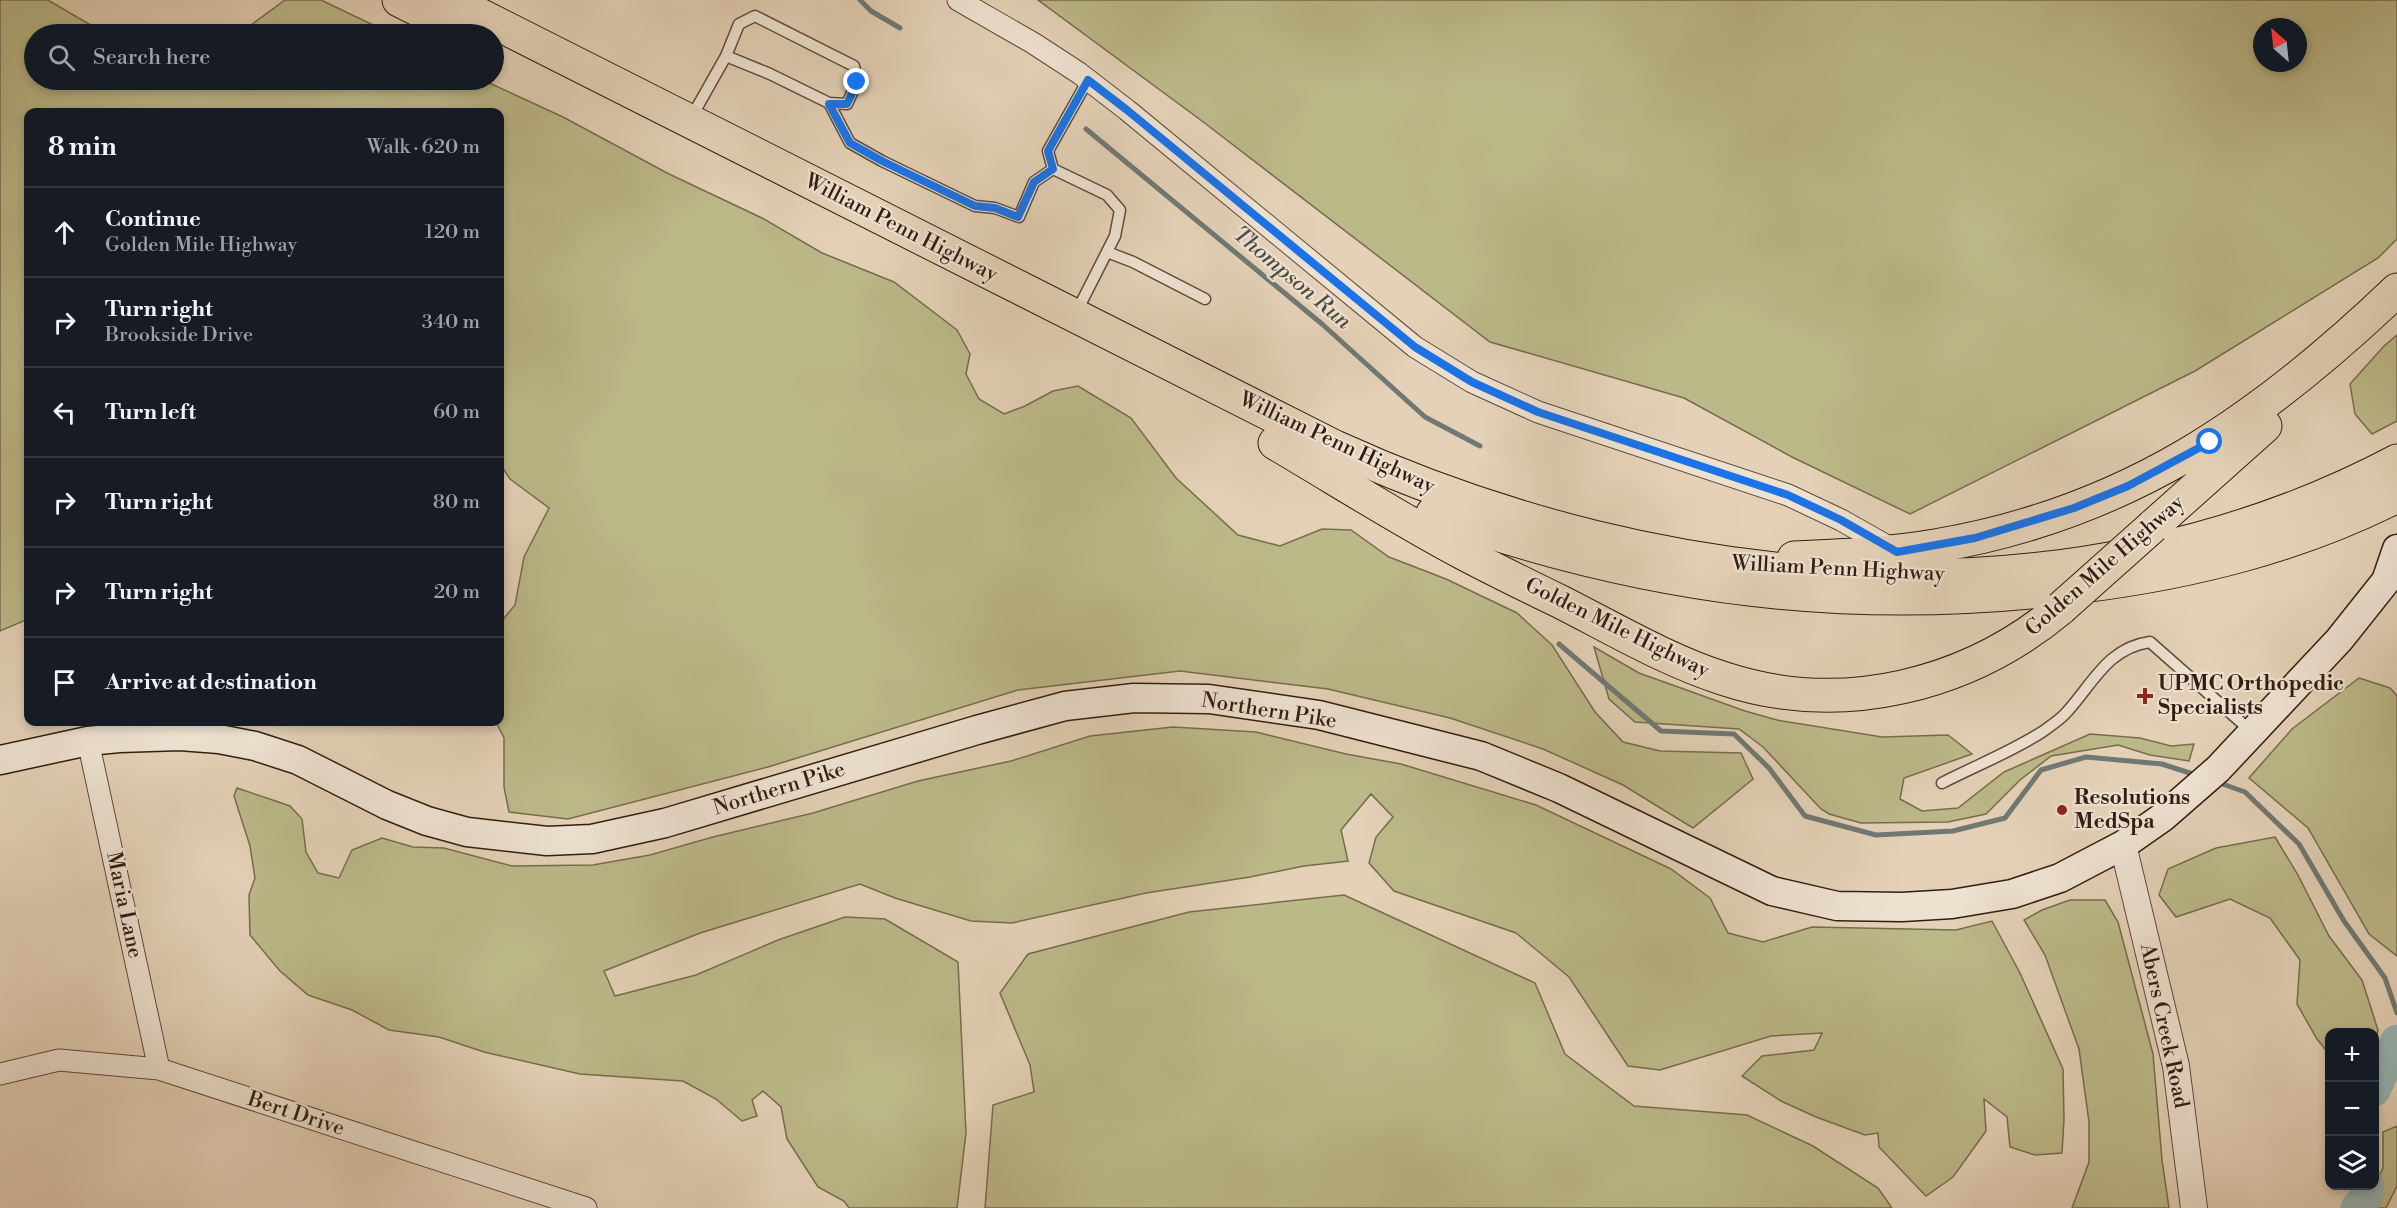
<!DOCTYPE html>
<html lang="en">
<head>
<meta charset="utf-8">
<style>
	body { margin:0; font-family:"Libre Bodoni",serif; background:#20242c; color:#f1f3f6 }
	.controls { position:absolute; right:18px; bottom:18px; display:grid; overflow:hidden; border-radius:12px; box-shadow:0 3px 9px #0003 }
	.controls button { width:54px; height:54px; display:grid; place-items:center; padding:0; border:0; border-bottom:2px solid #363941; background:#171b24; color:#f1f3f6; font:30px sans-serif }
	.compass { position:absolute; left:2253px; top:18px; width:54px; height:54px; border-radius:50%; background:#171b24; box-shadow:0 3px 9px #0003; rotate:333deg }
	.stop { position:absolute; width:18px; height:18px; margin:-14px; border:4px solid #1a73e8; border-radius:50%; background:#fff }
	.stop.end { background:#1a73e8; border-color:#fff; box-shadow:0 2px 6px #0008 }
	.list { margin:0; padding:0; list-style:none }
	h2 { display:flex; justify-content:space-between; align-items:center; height:78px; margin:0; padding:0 24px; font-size:26px }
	h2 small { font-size:20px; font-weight:400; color:#9ea1a6 }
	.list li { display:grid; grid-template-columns:39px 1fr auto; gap:18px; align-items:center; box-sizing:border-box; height:90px; padding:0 24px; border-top:2px solid #363941 }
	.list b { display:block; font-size:22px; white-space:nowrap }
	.list p { margin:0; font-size:20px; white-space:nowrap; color:#9ea1a6 }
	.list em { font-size:20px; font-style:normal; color:#9ea1a6 }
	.icon { flex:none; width:33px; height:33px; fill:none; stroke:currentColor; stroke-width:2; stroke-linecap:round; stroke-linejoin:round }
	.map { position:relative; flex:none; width:2397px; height:1208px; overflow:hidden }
	.search { position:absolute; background:#171b24; box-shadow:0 3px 9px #0003; left:24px; top:24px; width:480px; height:66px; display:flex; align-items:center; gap:15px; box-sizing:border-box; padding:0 21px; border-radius:33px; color:#9ea1a6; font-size:22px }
	.panel { position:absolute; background:#171b24; box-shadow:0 3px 9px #0003; left:24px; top:108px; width:480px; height:618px; border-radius:12px }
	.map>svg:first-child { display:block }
</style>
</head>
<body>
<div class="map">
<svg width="2397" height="1208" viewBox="0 0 2397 1208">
	<rect width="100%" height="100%" fill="#e4d1b7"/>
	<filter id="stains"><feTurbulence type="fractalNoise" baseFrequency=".00333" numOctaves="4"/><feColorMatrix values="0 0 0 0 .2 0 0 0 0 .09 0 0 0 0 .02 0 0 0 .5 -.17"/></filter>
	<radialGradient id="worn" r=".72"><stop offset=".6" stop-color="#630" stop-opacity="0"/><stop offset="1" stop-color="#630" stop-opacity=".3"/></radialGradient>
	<path fill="#bcb989" stroke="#776c4d" stroke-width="1.5" fill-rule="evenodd" d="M0,0H48L106,34H34V80H483L563,117L669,174L762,218L822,253L894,282L957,330L970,354L966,374L979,399L1004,414L1025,406L1053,391L1078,386L1131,418L1176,478L1238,535L1280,546L1322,529L1351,530L1389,557L1446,579L1517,613L1552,645L1595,712L1623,742L1660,751L1741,753L1753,779L1693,828L1623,785L1543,749L1450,718L1328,689L1180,671L1018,690L768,767L568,819L509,812L504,787V738L496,722H500V623L515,605L524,557L549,508L510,479L500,464V112H28V619L0,631Z
		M285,0H321L392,34H235L251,25Z
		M1038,0H2397V239L2378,258L2195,371L1910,514L1792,457L1684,398L1490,342L1202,121ZM2262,27H2298V63H2262Z
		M2397,335V421L2372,434L2355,414L2350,384L2384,346Z
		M1594,647L1639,673L1745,711L1777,720L1882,737L1948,735L1972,754L1904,778L1900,799L1922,811L1958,808L2004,772L2090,734L2140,738L2171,746L2194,744L2189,761L2150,755L2118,745L2051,756L2020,780L1986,814L1948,822L1861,823L1829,814L1821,809L1763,747L1739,729L1635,722L1609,699Z
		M2359,678L2390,688L2397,696V956L2369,934L2308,828L2249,778L2292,729Z
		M1173,727L1256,732L1346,754L1401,764L1536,805L1671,869L1710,898L1728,933L1763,942L1812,927L1956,930L1992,921L2020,973L2063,1069L2064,1119L2062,1153L2035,1155L2010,1147L2007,1117L1984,1099L1986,1131L1953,1177L1926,1196L1879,1147L1878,1133L1865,1135L1816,1117L1781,1101L1742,1076L1762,1056L1814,1050L1822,1033L1771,1036L1660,1070L1628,1066L1569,977L1516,933L1394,891L1369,863L1376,837L1393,817L1371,794L1341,830L1348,861L1304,866L1250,877L1146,893L1012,923L971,921L895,898L860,884L700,933L604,971L615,996L696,975L778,940L845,917L885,919L958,962L966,1133L957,1208H849L844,1201L818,1187L787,1139L781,1107L763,1091L752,1100L757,1116L742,1121L716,1099L683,1081L580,1074L484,1052L439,1037L389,1030L352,1010L308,995L280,971L250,935L249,895L255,878L250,846L234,796L237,788L290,806L302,819L306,852L318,873L339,878L352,850L382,838L413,847L444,848L512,866L593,865L650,855L713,837L813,813L918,781L1011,761L1090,736Z
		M2275,837L2298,875L2329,936L2362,980L2378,1030L2375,1045L2374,1032H2330L2329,1054L2317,1039L2297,1004L2300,960L2270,918L2230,899L2176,917L2159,895L2168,869L2216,848Z
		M1344,895L1535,983L1565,1054L1634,1106L1747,1115L1813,1146L1878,1188L1892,1208H985L993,1105L1034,1092L1030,1065L1000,993L1028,954L1189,912Z
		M2070,900H2105L2118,922L2153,1054L2162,1160L2169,1208H2072L2089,1162V1122L2079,1049L2045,955L2024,920L2042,910Z
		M2397,1126V1186L2386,1208H2364L2383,1168V1132Z"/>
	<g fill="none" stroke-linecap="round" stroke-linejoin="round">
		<path stroke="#6f7974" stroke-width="5" d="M860,0L871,11L900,28
			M1086,129L1322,324L1425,417L1480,446
			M1559,644L1661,731L1734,734L1769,768L1805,816L1876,835L1953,831L2005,818L2041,770L2086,757L2162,764L2196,775
			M2217,782L2245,792L2299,844L2344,921L2385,978L2397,1013"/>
		<path stroke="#97b5b6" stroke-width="33" d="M2374,1090L2397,1041
			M2357,1208L2366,1197L2368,1186"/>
		<g stroke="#5e4b3a" stroke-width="13">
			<path id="service" d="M829,103L850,143L882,161L975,206L995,208L1019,217L1034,182L1053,169
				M691,118L726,56L739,24L755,16L854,66L857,82L847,104L829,103L770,74L726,56
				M1053,169L1107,195L1120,210L1115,236L1076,313
				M1053,169L1048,151L1088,80
				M1107,252L1133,262L1205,299
				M1942,783C1975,766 2011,752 2042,732C2049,727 2058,721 2064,715C2092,686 2106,648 2150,642L2251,731"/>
		</g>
		<g stroke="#5e4b3a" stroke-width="23">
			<path id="minor" d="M958,0L1033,43L1079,73L1127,110L1415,347L1472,382L1538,412L1788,495L1841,520L1894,550
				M88,741L159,1069
				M0,1074L59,1060L159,1069L586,1208"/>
		</g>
		<g stroke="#5e4b3a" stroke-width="28">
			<path id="tertiary" d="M2123,845L2176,1066L2194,1208"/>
		</g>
		<g stroke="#321e11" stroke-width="31">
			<path id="secondary" d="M0,760L88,741L119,738L180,736L219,739L255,746L298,760L387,805L427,821L467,832L547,841L592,839L665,823L977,730L1065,706L1134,698L1209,699L1319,715L1481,756L1559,788L1772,891L1837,906L1902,907L1952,904L2012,894L2060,878L2123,845L2163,817L2218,769L2339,640L2386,581L2397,549"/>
		</g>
		<g stroke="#321e11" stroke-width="35">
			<path id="primary" d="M1275,443C1338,480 1399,519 1463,553C1495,570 1528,586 1561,602C1614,629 1668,661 1725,679C1842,717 1968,686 2061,608
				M2153,526L2265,426
				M1794,558C1841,556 1888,554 1935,546C2126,514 2260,421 2397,290"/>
		</g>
		<g stroke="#321e11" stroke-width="35">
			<path id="trunk" d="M399,0L467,34
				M450,0L1335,447C1664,597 2068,635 2397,461
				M1433,513C1649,590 1856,616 2083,586C2193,572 2298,546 2397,496"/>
		</g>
		<use href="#service" stroke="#ede1d0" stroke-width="10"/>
		<use href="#minor" stroke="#ede1d0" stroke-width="21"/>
		<use href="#tertiary" stroke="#ede1d0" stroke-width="26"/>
		<use href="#secondary" stroke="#ede1d0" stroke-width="28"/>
		<use href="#primary" stroke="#e4d1b7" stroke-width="33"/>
		<use href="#trunk" stroke="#e4d1b7" stroke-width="33"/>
		<g stroke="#321e11" stroke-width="35" stroke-linecap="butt">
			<path id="primary-bridge" d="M2061,608L2153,526"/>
		</g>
		<use href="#primary-bridge" stroke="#e4d1b7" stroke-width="33"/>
	</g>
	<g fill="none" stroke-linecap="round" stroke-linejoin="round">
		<path stroke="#1a73e8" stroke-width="8" d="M857,82L847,104H829L850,143L882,161L975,206L995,208L1018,217L1034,182L1053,169L1048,151L1088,80L1127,110L1415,347L1472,382L1538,412L1788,495L1841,520L1897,552L1975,538L2074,508L2128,486L2210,442"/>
	</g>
	<g fill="#8f2418" stroke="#ede1d0" stroke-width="2">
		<path d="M2142 687h6v6h6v6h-6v6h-6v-6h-6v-6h6z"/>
		<circle cx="2062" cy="810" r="6"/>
	</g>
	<g text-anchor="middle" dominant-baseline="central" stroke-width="4.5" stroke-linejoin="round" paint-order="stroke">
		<g font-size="21" fill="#321e11" stroke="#ede1d0">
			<text transform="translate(901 228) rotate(27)">William Penn Highway</text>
			<text transform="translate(1337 443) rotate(25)">William Penn Highway</text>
			<text transform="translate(2105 566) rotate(-41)">Golden Mile Highway</text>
			<text transform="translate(1838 569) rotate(3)">William Penn Highway</text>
			<text transform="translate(1617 628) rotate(26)">Golden Mile Highway</text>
			<text transform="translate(1269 711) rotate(9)">Northern Pike</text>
			<text transform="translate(779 789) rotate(-17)">Northern Pike</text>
			<text transform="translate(124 905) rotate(78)">Maria Lane</text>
			<text transform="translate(2164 1026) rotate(78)">Abers Creek Road</text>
			<text transform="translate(296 1114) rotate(18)">Bert Drive</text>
		</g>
		<g font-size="21" font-weight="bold" fill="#321e11" stroke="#ede1d0" text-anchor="start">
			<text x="2158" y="684">UPMC Orthopedic<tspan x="2158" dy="24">Specialists</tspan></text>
			<text x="2074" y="798">Resolutions<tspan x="2074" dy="24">MedSpa</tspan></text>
		</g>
		<g font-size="22" font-style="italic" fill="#504b43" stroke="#ede1d0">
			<text transform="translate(1292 278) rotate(40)">Thompson Run</text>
		</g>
	</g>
	<rect width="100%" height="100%" filter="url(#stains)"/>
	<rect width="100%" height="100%" fill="url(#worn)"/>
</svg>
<div class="controls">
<button>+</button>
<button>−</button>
<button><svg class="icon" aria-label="layers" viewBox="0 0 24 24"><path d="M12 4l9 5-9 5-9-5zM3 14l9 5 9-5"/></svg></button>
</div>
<svg class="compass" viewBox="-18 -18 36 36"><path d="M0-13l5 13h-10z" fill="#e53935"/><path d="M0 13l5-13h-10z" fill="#9ea1a6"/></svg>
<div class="stop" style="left:2210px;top:442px"></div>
<div class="stop end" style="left:857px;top:82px"></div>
<div class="search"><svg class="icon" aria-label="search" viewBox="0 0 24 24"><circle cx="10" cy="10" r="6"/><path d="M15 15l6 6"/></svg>Search here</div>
<section class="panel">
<h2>8 min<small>Walk · 620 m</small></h2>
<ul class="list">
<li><svg class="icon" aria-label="ahead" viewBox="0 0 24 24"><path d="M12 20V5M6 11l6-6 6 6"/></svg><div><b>Continue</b><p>Golden Mile Highway</p></div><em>120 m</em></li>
<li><svg class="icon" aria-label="right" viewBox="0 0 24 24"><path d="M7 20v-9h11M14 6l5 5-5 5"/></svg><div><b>Turn right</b><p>Brookside Drive</p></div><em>340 m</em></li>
<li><svg class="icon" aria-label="left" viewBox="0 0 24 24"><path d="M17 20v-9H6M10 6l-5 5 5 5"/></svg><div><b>Turn left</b></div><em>60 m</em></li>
<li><svg class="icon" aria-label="right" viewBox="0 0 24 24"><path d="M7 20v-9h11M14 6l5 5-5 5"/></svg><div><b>Turn right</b></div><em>80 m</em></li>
<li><svg class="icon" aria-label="right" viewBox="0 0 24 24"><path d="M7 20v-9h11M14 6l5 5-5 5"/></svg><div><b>Turn right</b></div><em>20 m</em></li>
<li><svg class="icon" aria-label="arrive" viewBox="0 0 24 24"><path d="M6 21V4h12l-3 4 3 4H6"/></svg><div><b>Arrive at destination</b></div></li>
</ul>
</section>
</div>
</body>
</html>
